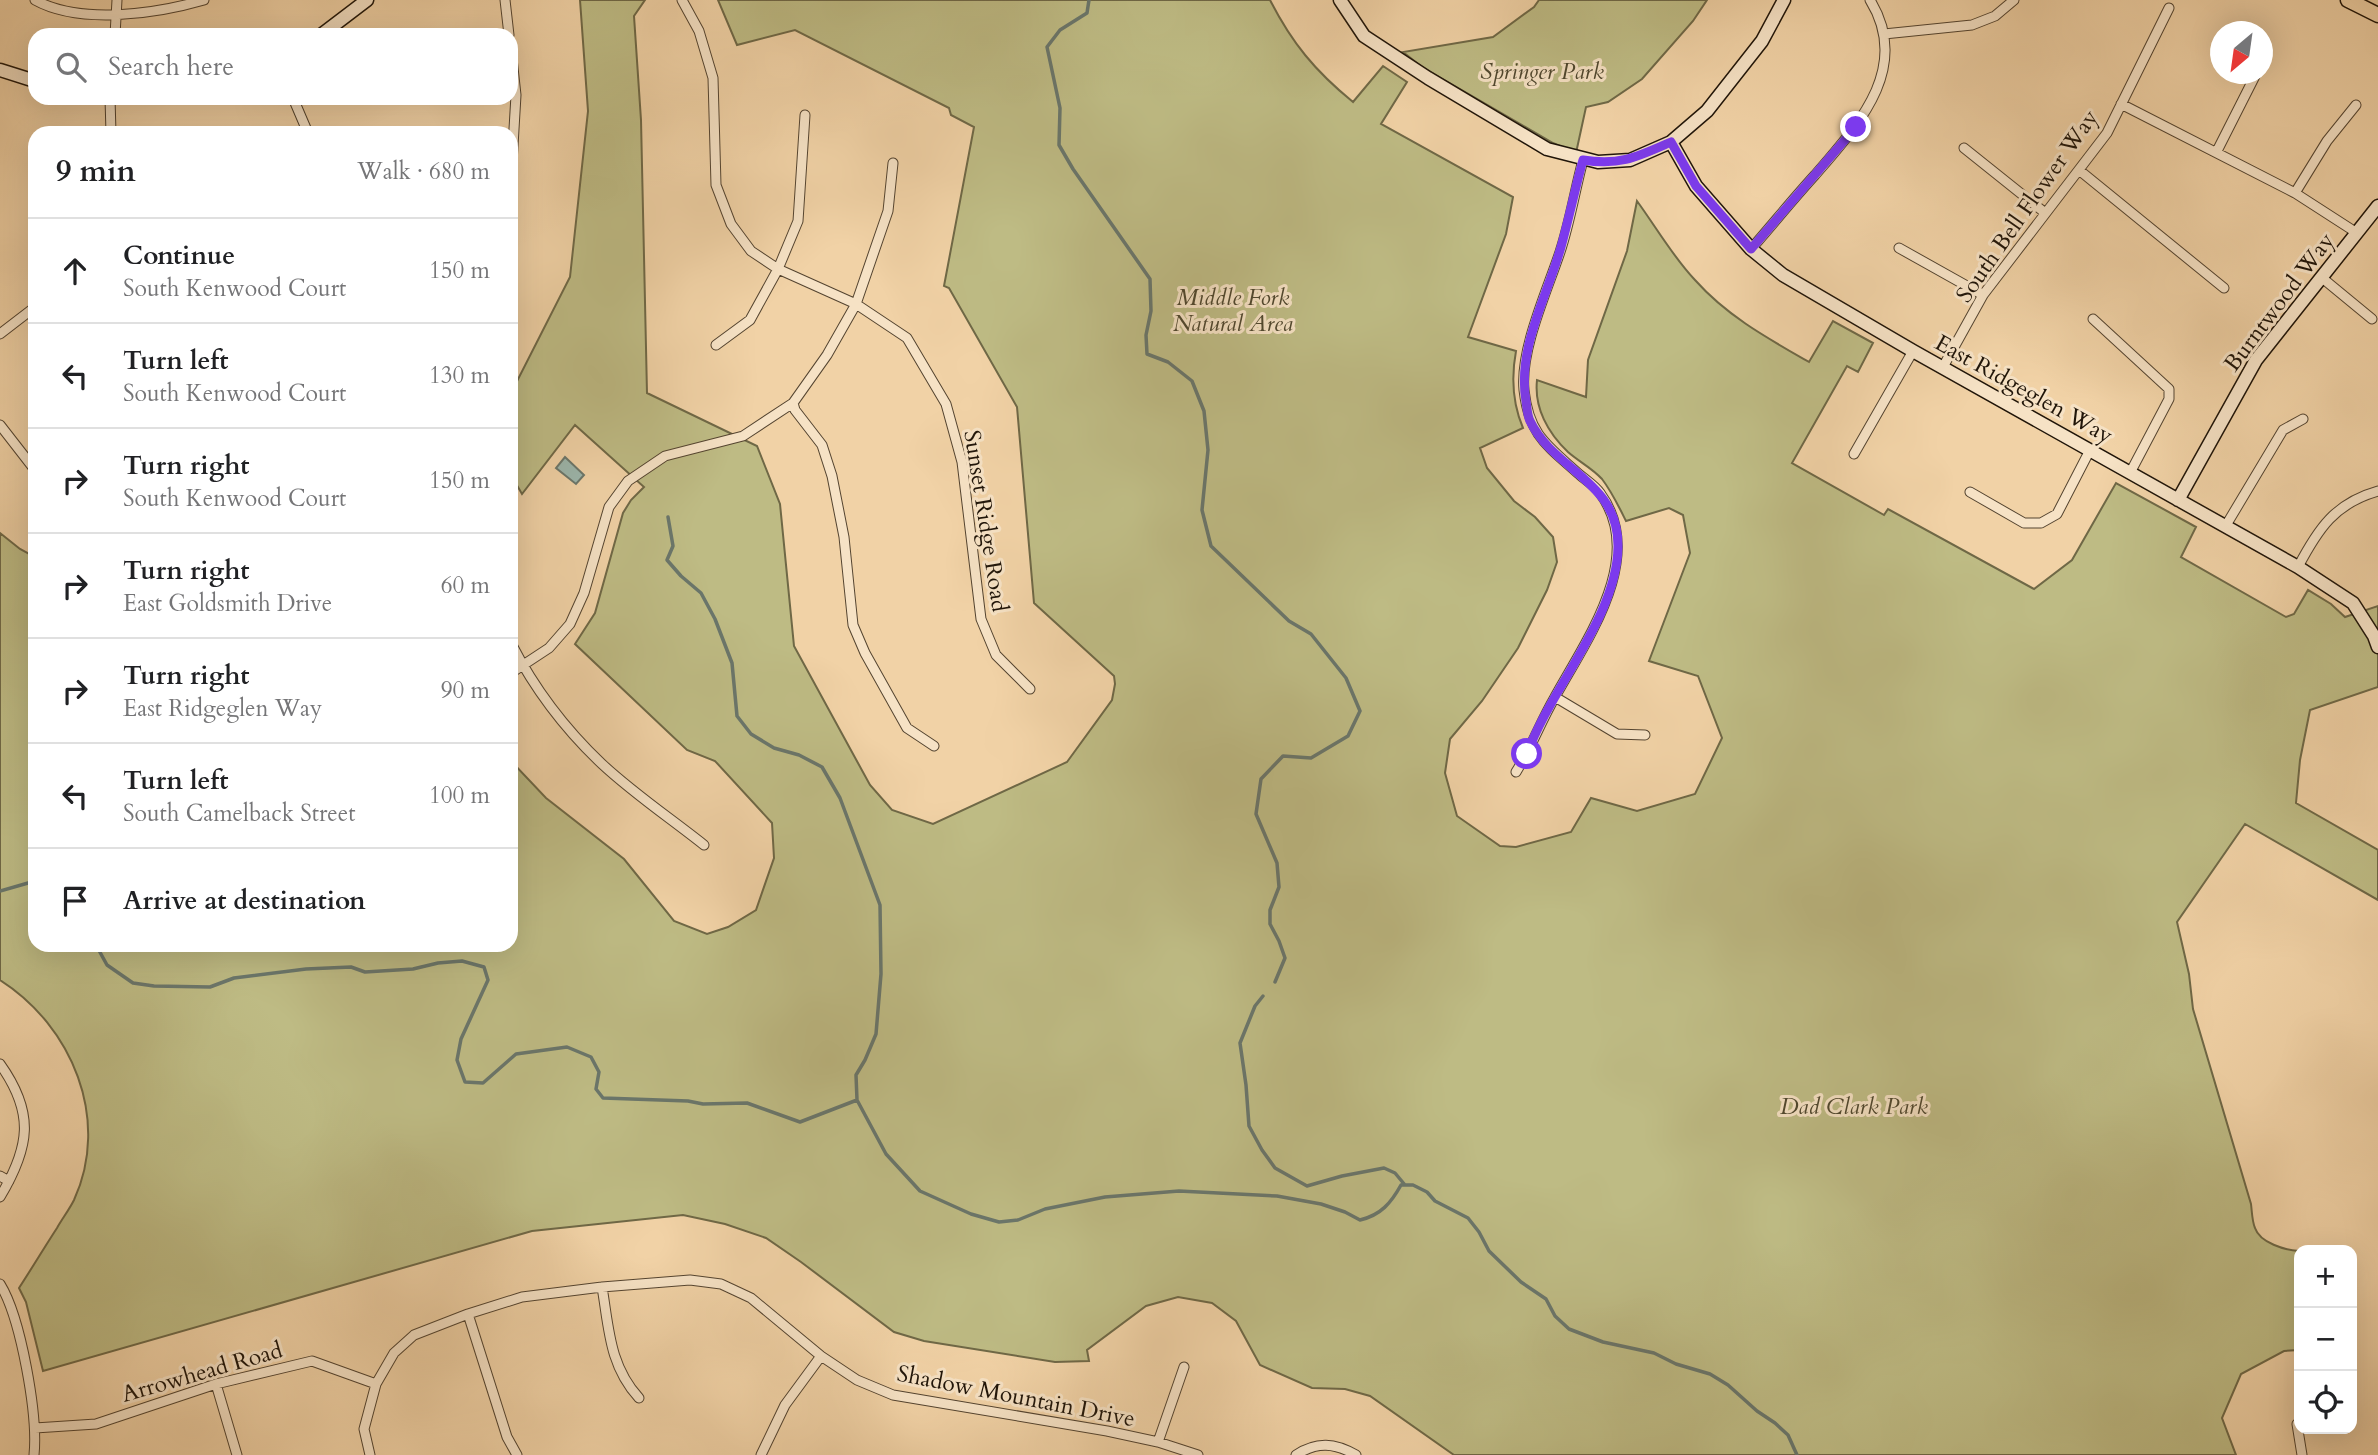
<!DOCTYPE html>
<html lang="en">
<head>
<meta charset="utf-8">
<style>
	body { margin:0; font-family:Cardo,serif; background:#f6f6f6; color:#202124 }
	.controls { position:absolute; right:21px; bottom:21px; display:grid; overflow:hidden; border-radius:14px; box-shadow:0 7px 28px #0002 }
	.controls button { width:63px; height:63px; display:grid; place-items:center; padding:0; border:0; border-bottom:2px solid #e0e0e0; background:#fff; color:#202124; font:35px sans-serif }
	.compass { position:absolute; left:2210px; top:21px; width:63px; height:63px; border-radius:50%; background:#fff; box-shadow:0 7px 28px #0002; rotate:209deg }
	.stop { position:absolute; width:21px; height:21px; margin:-16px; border:5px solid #7c3aed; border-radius:50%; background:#fff }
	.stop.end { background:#7c3aed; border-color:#fff; box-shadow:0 2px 7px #0008 }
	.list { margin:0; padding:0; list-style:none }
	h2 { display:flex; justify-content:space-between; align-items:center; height:91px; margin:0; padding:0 28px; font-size:30px }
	h2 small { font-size:23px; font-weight:400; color:#757577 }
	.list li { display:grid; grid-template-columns:46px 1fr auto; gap:21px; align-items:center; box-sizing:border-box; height:105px; padding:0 28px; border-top:2px solid #e0e0e0 }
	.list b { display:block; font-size:26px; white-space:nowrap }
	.list p { margin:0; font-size:23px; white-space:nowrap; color:#757577 }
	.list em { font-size:23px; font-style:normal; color:#757577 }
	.icon { flex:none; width:38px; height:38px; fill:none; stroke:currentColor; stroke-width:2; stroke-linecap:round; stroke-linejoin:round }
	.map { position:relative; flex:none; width:2378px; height:1455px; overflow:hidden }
	.search { position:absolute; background:#fff; box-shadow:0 7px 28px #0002; left:28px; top:28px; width:490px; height:77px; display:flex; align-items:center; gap:18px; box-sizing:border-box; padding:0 24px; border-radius:21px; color:#757577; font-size:26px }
	.panel { position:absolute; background:#fff; box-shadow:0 7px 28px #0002; left:28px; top:126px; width:490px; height:826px; border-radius:21px }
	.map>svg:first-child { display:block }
</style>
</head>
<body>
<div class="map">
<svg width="2378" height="1455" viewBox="0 0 2378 1455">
	<rect width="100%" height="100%" fill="#f1d2a6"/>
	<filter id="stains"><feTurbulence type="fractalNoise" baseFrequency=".00286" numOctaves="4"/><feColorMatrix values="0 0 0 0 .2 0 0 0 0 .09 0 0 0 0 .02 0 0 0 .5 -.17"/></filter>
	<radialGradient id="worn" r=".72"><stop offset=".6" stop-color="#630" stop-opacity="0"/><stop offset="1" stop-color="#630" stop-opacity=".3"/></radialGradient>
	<path fill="#bebb84" stroke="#6f6846" stroke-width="2" d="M580,0H645L634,16L641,120L647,393L757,446L780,504L794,646L870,785L892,810L933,824L1067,762L1112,700L1115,684L1114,676L1034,603L1017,407L949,288L944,286L974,127L951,115L949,108L795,30L737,45L718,0H1270C1292,43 1315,71 1353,102L1383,66L1407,82L1381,124L1513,197L1506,234L1468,337L1516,351C1511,378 1512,402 1523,428L1480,448L1487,468L1514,501L1535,517L1553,537L1557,562L1547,590L1518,648L1482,701L1450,739L1445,773L1457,816L1500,846L1516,847L1571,832L1591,798L1637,811L1695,794L1722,738L1698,676L1649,661L1690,553L1683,515L1669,508L1626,521C1619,507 1612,492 1602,479C1592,468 1578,461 1568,452C1548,433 1534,408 1537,380L1586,397L1588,360L1627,251L1637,201C1656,227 1673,257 1695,280C1727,316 1767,338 1809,362L1833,321L1873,343L1858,372L1847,366L1792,463L1884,515L1888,509L2034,589L2072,560L2116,483L2196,527L2181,557L2286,617L2294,614L2308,590L2331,604L2345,617L2378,606V687L2310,710L2300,760L2296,803L2378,850V900L2245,824L2177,922L2189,974L2193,1009L2251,1204C2252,1212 2252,1221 2255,1228C2260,1243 2285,1250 2299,1251V1350L2284,1351L2241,1374L2222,1418L2236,1455H1454L1370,1396L1345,1389L1312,1388L1260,1365L1236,1321L1212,1303L1178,1297L1146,1306L1087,1350L1089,1361L1055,1362L924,1341L894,1332L801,1262L766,1238L725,1224L683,1215L532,1231L43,1371L26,1302L19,1288C32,1268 44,1248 57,1228C62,1219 69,1210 74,1200C111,1119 72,1026 0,980V533L20,549L35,557V945H511V761L546,798L624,859L674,921L707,934L728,927L756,910L774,858L772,823L715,761L687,750L575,644L595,613L623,513L631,500L644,487L575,425L522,494L511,475V393L570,277L588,111Z
		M1539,0H1707L1693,21L1642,79L1608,102L1586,107L1576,153L1553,143L1422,67L1403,52L1493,37L1534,7Z"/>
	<path fill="#9bb6ac" stroke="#6a766b" stroke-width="2" d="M565,457L584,475L576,484L556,468Z"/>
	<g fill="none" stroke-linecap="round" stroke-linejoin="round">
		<path stroke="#6a766b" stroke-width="3.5" d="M1089,0L1087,13L1060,30L1047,47L1060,108L1059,145L1073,169L1150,279L1151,311L1146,335L1147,354L1168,362L1192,381L1204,411L1208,450L1202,510L1211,546L1289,621L1311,634L1346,678L1360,711L1348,736L1311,758L1283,756L1261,779L1256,814L1277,863L1279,887L1270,910V924L1279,941L1285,958L1275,982
			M668,517L673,546L667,560L681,576L701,593L715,619L732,663L737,716L751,734L774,748L799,755L822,767L840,798L880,905L881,974L876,1034L865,1060L856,1075L857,1100
			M0,891L35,881
			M96,945L107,965L133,983L154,986L210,987L234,978L306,969L351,967L365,972L413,969L438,963L462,961L484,967L488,980L461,1039L457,1060L465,1082L483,1083L516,1054L567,1047L591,1057L599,1072L596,1089L603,1098L688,1101L703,1104L747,1103L800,1122L857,1100L886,1154L920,1191L971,1214L999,1222L1018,1220L1045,1209L1105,1197L1179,1191L1277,1196L1321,1204L1345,1212L1360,1220C1381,1215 1391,1203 1401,1185H1413L1427,1192L1435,1201L1468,1218L1479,1232L1489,1251L1521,1282L1546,1299L1555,1316L1569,1329L1603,1342L1654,1353L1676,1364L1710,1374L1728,1385L1757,1411L1775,1423L1788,1435L1797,1455
			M1263,996L1255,1006L1240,1043L1246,1085L1249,1126L1262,1150L1275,1168L1307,1186L1342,1176L1384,1168L1395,1173L1405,1185"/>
		<g stroke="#544430" stroke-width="11">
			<path id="street" d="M35,0C80,25 156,14 204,0
				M505,0L509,35
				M682,0L699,31L713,78L716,185L731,224L751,251L778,269L856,304L907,338L946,404L962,462L981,619L996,655L1030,689
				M1884,34L1972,25L1995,16L2014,0
				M115,35L117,0
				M511,49L516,95L511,180
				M2262,59L2264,55
				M110,98L111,133
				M293,98L308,133
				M2121,104L2295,193L2357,233
				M1964,148L2044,212
				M2217,151L2256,74
				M2079,170L2224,288
				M2295,193L2327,141L2356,105
				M1899,248L1983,295
				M1751,249C1773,224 1793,199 1815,175C1858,125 1912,68 1870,0
				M2321,277L2372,319
				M2093,319L2169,389V399L2130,473
				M0,334L35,307
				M716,345L750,320L778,269L798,221L805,115
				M1943,367L1983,295L2107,133L2169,8
				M793,403L795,410L822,445L832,476L844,537L853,625L865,653L907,728L934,746
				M0,425L35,470
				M1854,454L1913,351
				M1970,492L2024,523H2041L2057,514L2090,450
				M2225,527L2283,430L2303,419
				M2298,567C2318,529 2335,503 2378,491
				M511,643C534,688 565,729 602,764C633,793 670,818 704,845
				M511,673L549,648L570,624L584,593L609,507L628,481L665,456L743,436L793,403L827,355L856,304L888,211L893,163
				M1555,697L1617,734L1645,735
				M1516,772C1531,748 1541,721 1555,697C1587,639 1647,557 1600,493C1595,486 1586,480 1580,475C1548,446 1529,436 1524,390C1520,350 1547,291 1560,252C1570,222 1575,190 1583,160
				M0,1064C35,1113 30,1147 0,1197
				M0,1176L9,1181
				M0,1284C21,1318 38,1415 34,1455
				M602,1287C609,1328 609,1365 639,1398
				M468,1314L507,1437L517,1455
				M216,1384L237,1455
				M2297,1424L2302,1455
				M35,1428L96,1424L216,1384L312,1361L376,1384
				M1158,1442L1184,1367
				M370,1455L364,1429L376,1384L394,1353L414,1335L468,1314L522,1297L602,1287L690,1280L721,1284L751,1298L821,1356L857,1380L893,1395L1107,1431L1158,1442L1198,1455
				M761,1455L785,1405L821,1356
				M1296,1455C1317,1441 1335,1443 1356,1455"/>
		</g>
		<g stroke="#201509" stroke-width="15">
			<path id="secondary" d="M1340,0L1364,36L1428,78L1547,149L1598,162L1630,160L1671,142L1707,111L1762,41L1784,0
				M321,35L367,0
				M0,70L35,81
				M1671,142L1696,186L1751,249L1783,275L1913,351L2298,567L2353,603L2374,636L2378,647
				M2178,500L2256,360L2378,206"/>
		</g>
		<g stroke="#201509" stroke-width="17">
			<path id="primary" d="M2348,0L2378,15"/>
		</g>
		<use href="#street" stroke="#f6e2c5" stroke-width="9"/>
		<use href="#secondary" stroke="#f6e2c5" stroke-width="12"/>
		<use href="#primary" stroke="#f1d2a6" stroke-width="14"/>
	</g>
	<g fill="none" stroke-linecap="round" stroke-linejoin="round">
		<path stroke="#7c3aed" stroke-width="9" d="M1527,754C1550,689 1617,617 1618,547C1619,481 1554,471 1530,421C1527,415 1527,407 1526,401C1517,348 1547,297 1561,247C1569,218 1575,189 1583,160C1620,166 1637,157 1671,142L1696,186L1751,249L1856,127"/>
	</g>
	<g text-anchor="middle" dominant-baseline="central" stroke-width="6" stroke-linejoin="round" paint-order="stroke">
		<g font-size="23" font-style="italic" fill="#4f472e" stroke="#f6e2c5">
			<text x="1542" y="71">Springer Park</text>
			<text x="1233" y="297">Middle Fork<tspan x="1233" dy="26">Natural Area</tspan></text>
			<text x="1854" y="1106">Dad Clark Park</text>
		</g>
		<g font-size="23" fill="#201509" stroke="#f6e2c5">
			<text transform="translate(2027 206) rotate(-55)">South Bell Flower Way</text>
			<text transform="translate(2279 302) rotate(-53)">Burntwood Way</text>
			<text transform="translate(2024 389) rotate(29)">East Ridgeglen Way</text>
			<text transform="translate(986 521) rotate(81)">Sunset Ridge Road</text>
			<text transform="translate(202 1372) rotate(-16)">Arrowhead Road</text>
			<text transform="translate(1016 1396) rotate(11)">Shadow Mountain Drive</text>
		</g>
	</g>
	<rect width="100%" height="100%" filter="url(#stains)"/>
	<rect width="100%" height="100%" fill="url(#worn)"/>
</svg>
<div class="controls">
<button>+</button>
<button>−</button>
<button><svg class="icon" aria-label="locate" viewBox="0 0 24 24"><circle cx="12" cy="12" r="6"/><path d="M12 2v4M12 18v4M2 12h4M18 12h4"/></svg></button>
</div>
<svg class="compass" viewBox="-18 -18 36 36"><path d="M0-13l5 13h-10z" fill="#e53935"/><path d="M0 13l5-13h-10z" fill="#757577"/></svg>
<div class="stop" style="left:1527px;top:754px"></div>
<div class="stop end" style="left:1856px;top:127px"></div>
<div class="search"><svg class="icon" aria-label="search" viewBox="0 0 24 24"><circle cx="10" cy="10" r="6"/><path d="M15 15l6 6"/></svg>Search here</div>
<section class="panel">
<h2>9 min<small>Walk · 680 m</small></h2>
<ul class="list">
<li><svg class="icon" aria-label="ahead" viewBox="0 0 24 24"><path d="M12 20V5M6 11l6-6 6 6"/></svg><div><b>Continue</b><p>South Kenwood Court</p></div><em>150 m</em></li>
<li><svg class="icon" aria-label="left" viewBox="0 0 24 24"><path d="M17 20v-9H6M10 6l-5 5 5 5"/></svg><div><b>Turn left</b><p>South Kenwood Court</p></div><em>130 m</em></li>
<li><svg class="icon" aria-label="right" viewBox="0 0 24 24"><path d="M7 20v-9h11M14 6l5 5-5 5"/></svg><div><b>Turn right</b><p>South Kenwood Court</p></div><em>150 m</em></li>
<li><svg class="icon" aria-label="right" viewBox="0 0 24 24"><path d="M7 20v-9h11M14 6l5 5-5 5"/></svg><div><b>Turn right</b><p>East Goldsmith Drive</p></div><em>60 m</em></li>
<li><svg class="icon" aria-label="right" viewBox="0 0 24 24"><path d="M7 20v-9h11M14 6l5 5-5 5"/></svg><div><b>Turn right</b><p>East Ridgeglen Way</p></div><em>90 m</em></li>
<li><svg class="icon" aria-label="left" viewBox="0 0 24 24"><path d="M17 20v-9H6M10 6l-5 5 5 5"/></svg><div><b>Turn left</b><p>South Camelback Street</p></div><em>100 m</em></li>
<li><svg class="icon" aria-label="arrive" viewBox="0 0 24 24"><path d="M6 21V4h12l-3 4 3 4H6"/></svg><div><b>Arrive at destination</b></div></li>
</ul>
</section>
</div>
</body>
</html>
